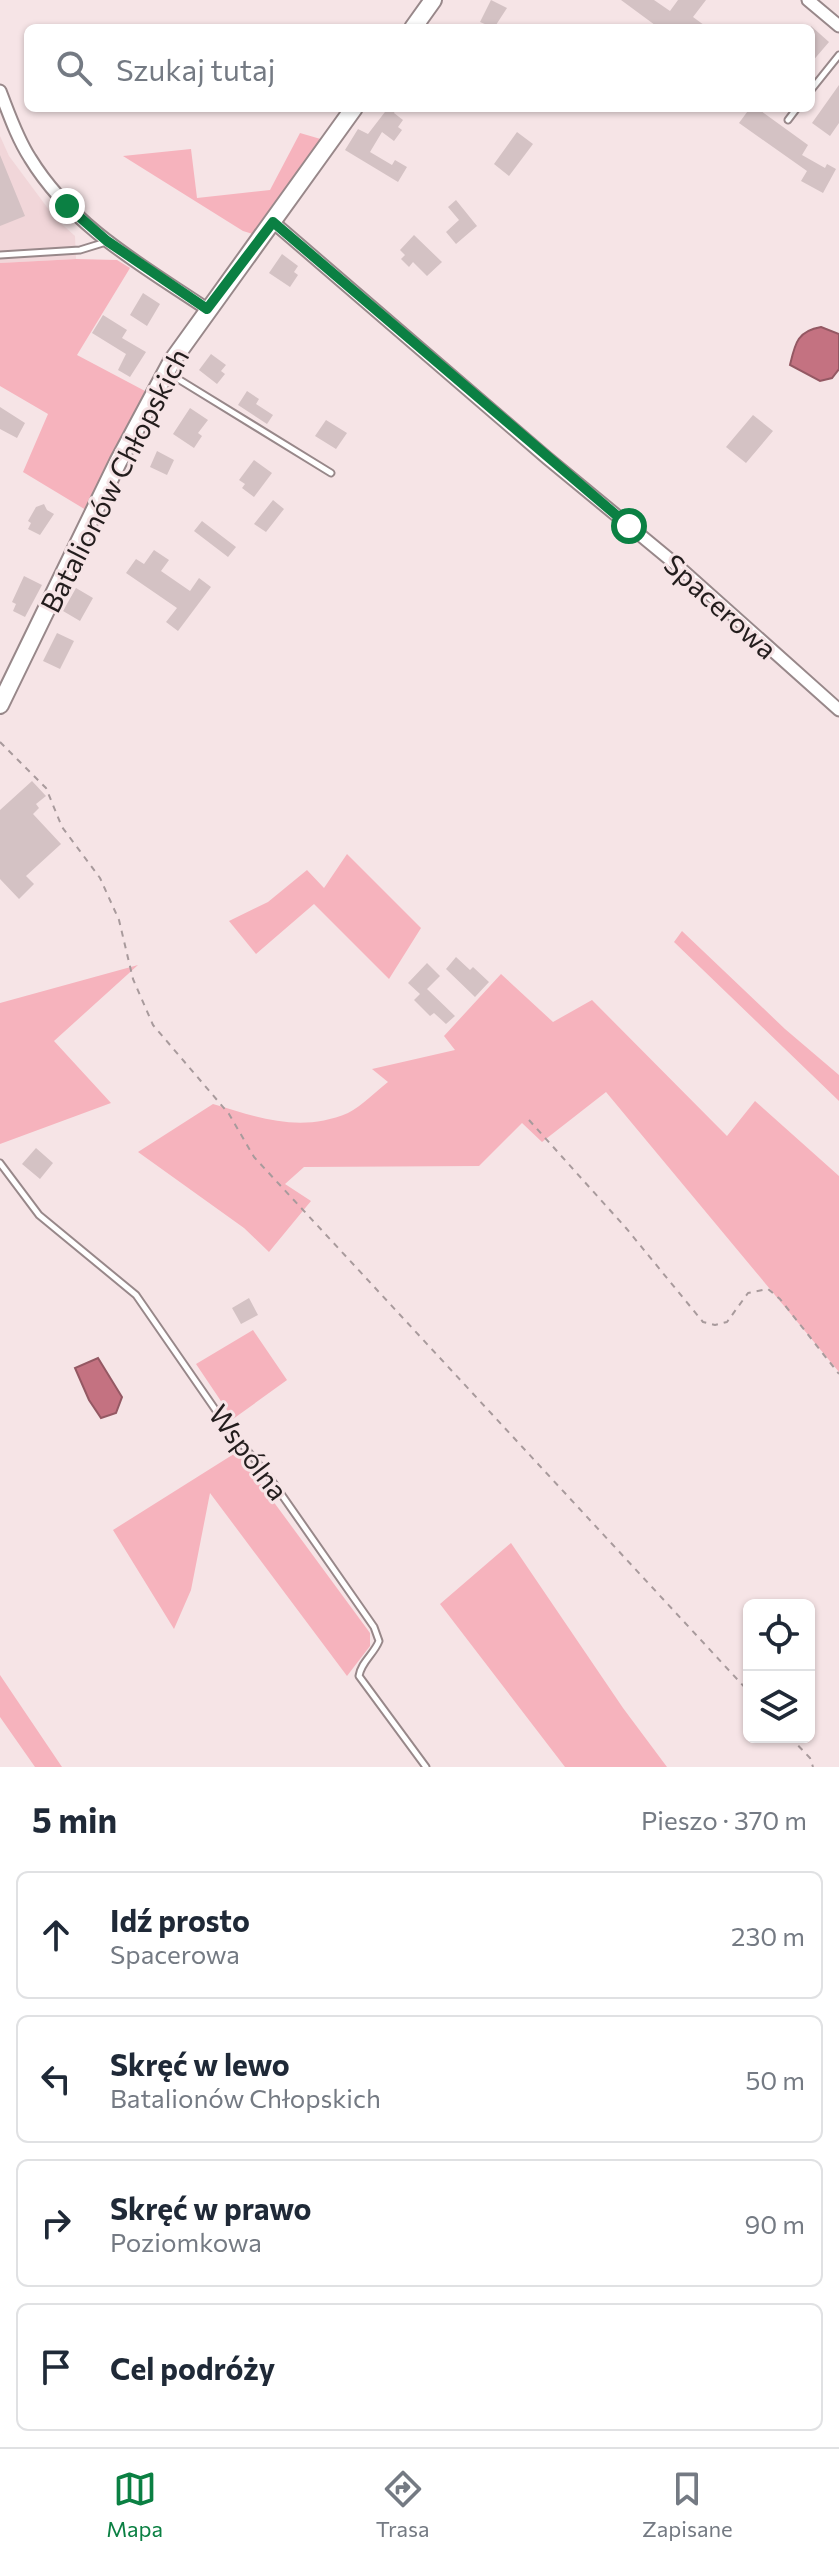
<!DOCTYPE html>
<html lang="pl">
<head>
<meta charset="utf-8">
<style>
	body { margin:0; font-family:Commissioner,sans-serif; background:#f2f2f3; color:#1f2937 }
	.controls { position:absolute; right:24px; bottom:24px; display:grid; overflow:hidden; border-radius:12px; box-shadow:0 2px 6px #0004 }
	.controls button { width:72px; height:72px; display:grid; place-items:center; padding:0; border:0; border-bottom:2px solid #e0e1e3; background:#fff; color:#1f2937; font:40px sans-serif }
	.stop { position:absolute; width:24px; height:24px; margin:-18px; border:6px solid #0b8043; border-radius:50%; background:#fff }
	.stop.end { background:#0b8043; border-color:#fff; box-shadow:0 2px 8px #0008 }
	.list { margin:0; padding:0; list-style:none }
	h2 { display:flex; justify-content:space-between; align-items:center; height:104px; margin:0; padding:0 32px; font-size:34px }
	h2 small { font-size:26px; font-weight:400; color:#747a83 }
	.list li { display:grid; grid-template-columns:52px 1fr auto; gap:24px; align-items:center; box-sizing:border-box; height:128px; margin:0 16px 16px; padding:0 16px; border:2px solid #e0e1e3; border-radius:12px }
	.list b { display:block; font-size:30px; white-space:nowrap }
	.list p { margin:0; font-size:26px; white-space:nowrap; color:#747a83 }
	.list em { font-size:26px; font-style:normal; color:#747a83 }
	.icon { flex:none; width:44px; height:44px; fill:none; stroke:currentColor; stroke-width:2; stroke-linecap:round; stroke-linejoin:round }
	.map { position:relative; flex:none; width:839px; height:1767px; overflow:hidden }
	.search { position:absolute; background:#fff; box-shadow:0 2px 6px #0004; left:24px; right:24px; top:24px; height:88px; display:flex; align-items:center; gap:20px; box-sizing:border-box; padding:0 28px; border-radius:12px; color:#747a83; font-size:30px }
	.sheet { height:680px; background:#fff }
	nav { display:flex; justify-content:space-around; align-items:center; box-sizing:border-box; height:112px; border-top:2px solid #e0e1e3; background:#fff; font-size:22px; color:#747a83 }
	nav a { display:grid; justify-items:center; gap:4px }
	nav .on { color:#0b8043 }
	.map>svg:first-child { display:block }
</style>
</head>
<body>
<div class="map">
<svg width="839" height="1767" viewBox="0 0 839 1767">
	<rect width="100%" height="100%" fill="#f6e4e6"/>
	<path fill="#f1d6d9" d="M0,136L9,156L55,218L75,236L76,259L0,263Z"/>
	<path fill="#f6b3bd" d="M300,133L324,140L256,235L243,231L123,156L191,149L197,198L270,190Z
		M76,259L117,260L130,268L77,355L145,391L86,510L23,472L48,414L0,386V263Z
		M347,854L421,928L389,979L314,904L256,954L229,921L268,902L307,870L324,888Z
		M682,931L785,1029L839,1075V1101L674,942Z
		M138,965L54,1041L111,1103L0,1144V1003Z
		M501,974L553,1022L592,1000L727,1136L755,1101L839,1176V1372L606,1092L542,1142L522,1123L479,1166L304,1167L285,1184L311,1201L269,1252L244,1228L138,1152L213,1104C259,1118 301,1133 348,1113C362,1106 376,1091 388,1082L372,1069L455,1050L444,1036Z
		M253,1330L287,1380L233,1419L196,1364Z
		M237,1452L370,1633V1646L347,1676L210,1493L191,1590L174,1629L113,1530Z
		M511,1543L623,1708L667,1767H565L440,1604Z
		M0,1675L62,1767H35L0,1717Z"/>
	<path fill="#c47281" stroke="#945863" stroke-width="2" d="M821,327L839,334V369L832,378L820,381L790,365C795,344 797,331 821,327Z
		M98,1358L122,1397L116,1413L101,1418L89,1400L75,1368Z"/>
	<path fill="#d4c2c4" d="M491,0L507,8L494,28L480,22Z
		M621,0H654L670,11L678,0H706L693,17L708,28H659Z
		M811,26L829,42L811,63Z
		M839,85V123L830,136L812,123Z
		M388,108L396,109L394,113L403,120L398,127L402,130L394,141L382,132L370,152L392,165L395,160L407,167L398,182L345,150L358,129L368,134Z
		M750,108H757L808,145L802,155L825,168L827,164L836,169L823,193L801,181L807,171L739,123Z
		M517,132L533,144L509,176L494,164Z
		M0,155L25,216L0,226Z
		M456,200L477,226L456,244L446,232L459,220L448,207Z
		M414,235L442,262L427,276L413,262L409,267L401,259L405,255L400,250Z
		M282,254L298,266L294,272L298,275L290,287L269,273Z
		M143,293L160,304L147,326L130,315Z
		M103,315L127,330L122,338L146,352L130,377L118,370L126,354L92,333Z
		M211,354L226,365L221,371L225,374L217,384L199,370Z
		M247,391L259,399L256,404L273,415L267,424L238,405Z
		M0,407L25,423L17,438L0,429Z
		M190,408L208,420L198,433L202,436L194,448L173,434Z
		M753,415L773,431L746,463L726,447Z
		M326,420L347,433L336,449L315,436Z
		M157,451L174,460L167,475L150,467Z
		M254,460L272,473L254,497L242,488L245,484L239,480Z
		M273,500L284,509L266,532L254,524Z
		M44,504L47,510L54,514L40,535L28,529L31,523L28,521L36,507Z
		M202,521L236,547L228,557L194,531Z
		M154,550L169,560L161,571L190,591L199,578L211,587L178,631L166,622L177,608L126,573L136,559L144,564Z
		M24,576L42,585L25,617L13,611L16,604L12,602Z
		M76,588L93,598L80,621L63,611Z
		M57,633L74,641L60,669L43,661Z
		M32,781L46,796L36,804L39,808L33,814L61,844L26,876L34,884L19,899L0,879V810Z
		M456,957L470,970L473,967L489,982L475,997L446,969Z
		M427,963L440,976L427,989L455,1016L446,1024L434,1013L430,1016L414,1000L420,994L408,983Z
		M36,1148L53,1163L40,1179L22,1164Z
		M249,1298L258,1315L241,1324L232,1308Z"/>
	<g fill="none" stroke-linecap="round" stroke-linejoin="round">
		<g stroke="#98888a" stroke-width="9">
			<path id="lane" d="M811,90L839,55
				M788,120L797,108
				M0,255L80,250L106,242
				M170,374L331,473
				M0,1163L39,1215L136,1295L226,1425L270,1478L374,1627L379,1641C374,1654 361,1662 359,1676L426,1767"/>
		</g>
		<g stroke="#98888a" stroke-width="15">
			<path id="street" d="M808,0L839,26
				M0,91C9,114 17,138 30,158C72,227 143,266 207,309
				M273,222L547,458L679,567L839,710"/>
		</g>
		<g stroke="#98888a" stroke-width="20">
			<path id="secondary" d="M413,28L433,0
				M0,705L118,462L172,361L354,108"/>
		</g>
		<path stroke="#a89a9c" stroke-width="2" stroke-dasharray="6 6" stroke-linecap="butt" d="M0,742L46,788L62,827L100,878L119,920L133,979L153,1025L229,1114L254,1157L749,1692
			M529,1120L626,1228L703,1322L715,1325L727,1322L748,1293L768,1289L780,1299L839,1374
			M790,1737L810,1758L813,1767"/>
		<use href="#lane" stroke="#fff" stroke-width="5"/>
		<use href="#street" stroke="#fff" stroke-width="11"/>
		<use href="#secondary" stroke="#fff" stroke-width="16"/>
	</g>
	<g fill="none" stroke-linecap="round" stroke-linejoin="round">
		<path stroke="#0b8043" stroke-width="10" d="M67,206L107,241L207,309L273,222L629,526"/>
	</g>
	<g text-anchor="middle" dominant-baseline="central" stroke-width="6" stroke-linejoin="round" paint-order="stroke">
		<g font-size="28" fill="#231d1d" stroke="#f6e4e6">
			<text transform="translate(114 480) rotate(-63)">Batalionów Chłopskich</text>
			<text transform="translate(721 606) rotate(42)">Spacerowa</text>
			<text transform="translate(249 1452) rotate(53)">Wspólna</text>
		</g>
	</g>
</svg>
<div class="controls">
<button><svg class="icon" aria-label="locate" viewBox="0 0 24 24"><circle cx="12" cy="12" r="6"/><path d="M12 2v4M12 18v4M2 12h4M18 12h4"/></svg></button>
<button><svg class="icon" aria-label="layers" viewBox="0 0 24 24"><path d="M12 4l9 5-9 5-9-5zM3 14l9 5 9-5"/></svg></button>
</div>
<div class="stop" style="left:629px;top:526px"></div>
<div class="stop end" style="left:67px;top:206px"></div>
<div class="search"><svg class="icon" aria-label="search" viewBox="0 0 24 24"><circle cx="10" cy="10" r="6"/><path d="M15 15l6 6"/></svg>Szukaj tutaj</div>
</div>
<section class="sheet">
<h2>5 min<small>Pieszo · 370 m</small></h2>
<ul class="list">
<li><svg class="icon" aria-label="ahead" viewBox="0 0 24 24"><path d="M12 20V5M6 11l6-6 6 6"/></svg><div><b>Idź prosto</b><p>Spacerowa</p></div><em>230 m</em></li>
<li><svg class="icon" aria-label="left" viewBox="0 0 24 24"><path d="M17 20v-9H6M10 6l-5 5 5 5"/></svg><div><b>Skręć w lewo</b><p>Batalionów Chłopskich</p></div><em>50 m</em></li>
<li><svg class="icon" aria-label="right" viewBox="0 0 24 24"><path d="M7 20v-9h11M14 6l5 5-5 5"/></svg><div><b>Skręć w prawo</b><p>Poziomkowa</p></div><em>90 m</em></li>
<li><svg class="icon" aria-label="arrive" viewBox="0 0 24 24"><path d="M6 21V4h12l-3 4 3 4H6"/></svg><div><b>Cel podróży</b></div></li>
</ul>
</section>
<nav>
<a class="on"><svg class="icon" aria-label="map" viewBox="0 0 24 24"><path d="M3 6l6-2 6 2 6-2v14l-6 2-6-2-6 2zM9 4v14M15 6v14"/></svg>Mapa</a>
<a><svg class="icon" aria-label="directions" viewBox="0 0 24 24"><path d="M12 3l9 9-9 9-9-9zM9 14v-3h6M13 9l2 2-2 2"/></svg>Trasa</a>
<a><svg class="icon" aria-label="saved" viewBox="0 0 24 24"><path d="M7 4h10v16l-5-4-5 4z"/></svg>Zapisane</a>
</nav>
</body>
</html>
